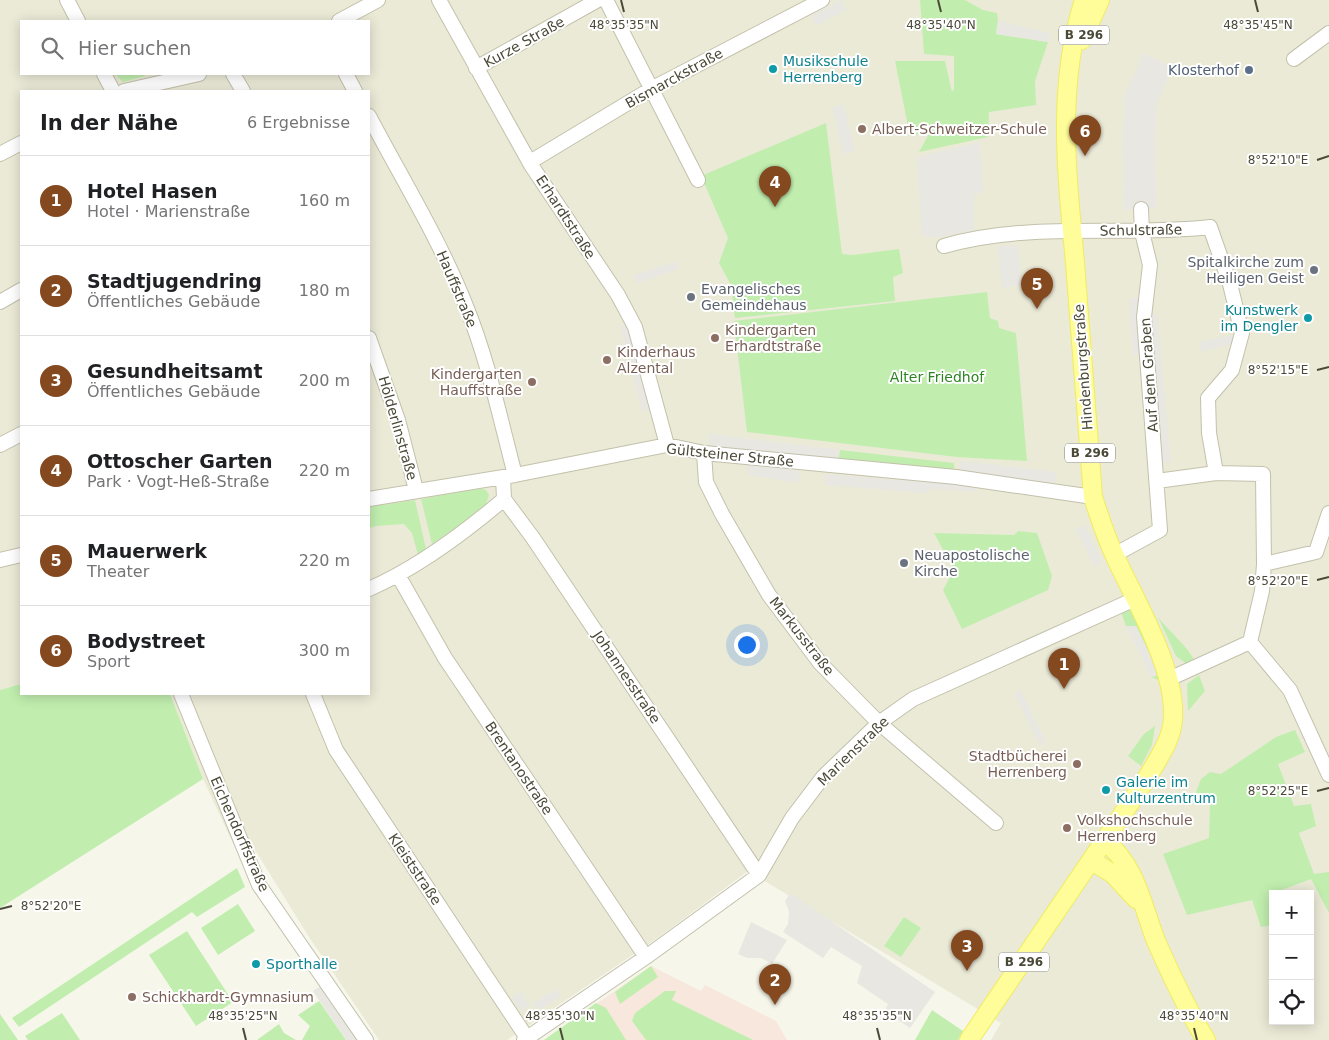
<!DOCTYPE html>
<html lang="de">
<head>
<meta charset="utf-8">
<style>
	body { margin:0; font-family:"DejaVu Sans",sans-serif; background:#f6f6f6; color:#202124 }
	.controls { position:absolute; right:15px; bottom:15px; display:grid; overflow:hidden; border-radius:0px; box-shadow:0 2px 12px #0003 }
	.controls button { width:45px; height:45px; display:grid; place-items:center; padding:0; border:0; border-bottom:1px solid #e0e0e0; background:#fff; color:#202124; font:25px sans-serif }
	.you { position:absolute; left:746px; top:644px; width:18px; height:18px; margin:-12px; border:4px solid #fff; border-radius:50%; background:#1a73e8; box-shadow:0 0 0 8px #1a73e833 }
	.badge { display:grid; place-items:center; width:32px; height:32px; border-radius:50%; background:#84491f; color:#fff; font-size:16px; font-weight:700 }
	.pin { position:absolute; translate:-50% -41px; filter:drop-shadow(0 1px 2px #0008) }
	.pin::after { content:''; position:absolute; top:26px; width:18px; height:15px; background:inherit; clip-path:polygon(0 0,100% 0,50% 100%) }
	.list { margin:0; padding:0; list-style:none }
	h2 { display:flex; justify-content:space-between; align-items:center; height:65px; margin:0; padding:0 20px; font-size:21px }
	h2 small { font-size:16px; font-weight:400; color:#757577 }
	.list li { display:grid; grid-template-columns:32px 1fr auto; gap:15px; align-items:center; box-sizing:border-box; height:90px; padding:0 20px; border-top:1px solid #e0e0e0 }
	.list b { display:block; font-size:19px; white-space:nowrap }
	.list p { margin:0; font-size:16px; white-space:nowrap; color:#757577 }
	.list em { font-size:16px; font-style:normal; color:#757577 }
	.icon { flex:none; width:28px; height:28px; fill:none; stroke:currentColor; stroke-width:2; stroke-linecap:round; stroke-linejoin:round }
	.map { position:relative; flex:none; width:1329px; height:1040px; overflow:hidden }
	.search { position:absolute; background:#fff; box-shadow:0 2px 12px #0003; left:20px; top:20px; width:350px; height:55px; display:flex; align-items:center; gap:12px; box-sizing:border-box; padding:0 18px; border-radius:0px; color:#757577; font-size:19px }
	.panel { position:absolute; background:#fff; box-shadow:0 2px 12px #0003; left:20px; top:90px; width:350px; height:605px; border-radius:0px }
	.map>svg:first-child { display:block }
</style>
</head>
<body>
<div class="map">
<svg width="1329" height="1040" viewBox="0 0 1329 1040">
	<rect width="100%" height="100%" fill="#f6f6ea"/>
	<path fill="#ebead7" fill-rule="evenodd" d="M0,0H1329V1040H991L1001,1023L748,871L659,937L507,1040H379L309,937L252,845L237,852L203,779L170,694H369V91H21V684L0,690ZM21,21H369V74H21ZM1273,894H1310V1021H1273Z"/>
	<path fill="#f8e7dc" d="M651,966L701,991L705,985L776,1021L787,1040H544Z"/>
	<path fill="#c1eeaf" d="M920,0H965L983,10L997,13L998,21L996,34L1048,42L1035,81L1036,105L989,112L988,137L919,152L930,132L910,136L895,61H945L952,92L954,89V56L924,54Z
		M115,74H144L145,76L123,82Z
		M826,123L842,254L853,255L899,249L903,273L893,277L895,301L735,318L731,285L719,263L728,238L701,176Z
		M987,292L990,318L998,321L999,328L1016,333L1027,461L957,457L747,432L734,321Z
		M840,450L954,463V473L838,462Z
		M480,488L486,490L489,495L485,508L432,544L421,499Z
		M415,500L426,549L418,555L412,533L404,524L376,526L369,528V507Z
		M1018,531L1037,533L1052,576L1048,590L962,629L943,590L954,570L934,533L1014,535Z
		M1129,608L1132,611L1162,671L1159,680L1151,677L1160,675L1136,626H1126L1121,612Z
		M1158,617C1167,629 1192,651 1195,662L1185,663L1176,656Z
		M1199,675L1205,691L1188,711L1187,684Z
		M21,684V694H170L203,779L0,908V690Z
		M1155,726L1152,745L1141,766L1128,756L1144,734Z
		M1295,730L1305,752L1278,764L1294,806L1311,804L1316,826L1299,833L1314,874L1329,872V913L1311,879L1271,894L1273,925L1261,927L1252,900L1187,915L1163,854L1209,838L1210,805L1196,792L1201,779L1210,772L1221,774L1276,737Z
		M237,868L245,887L197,917L192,912L19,1027L12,1018Z
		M238,904L255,931L218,955L201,928Z
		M904,917L921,928L901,957L884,946Z
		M187,931L233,1002L196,1026L149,955Z
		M651,966L658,977L620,1004L615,992Z
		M665,991H676L672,1000L753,1040H646L632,1021L635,1013Z
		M319,1001L346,1040H302L310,1026L298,1015Z
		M596,1003L606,1008L626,1040H544Z
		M932,1010L963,1031L958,1040H915Z
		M62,1013L80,1040H28L25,1036Z
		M0,1014L18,1040H0Z
		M279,1024L284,1033L296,1040H257Z"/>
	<path fill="#e8e7e1" d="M840,0L847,9L816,26L811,16Z
		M998,21L1050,33L1048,42L996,34Z
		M1144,53L1172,67L1157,103L1155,136L1156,208L1124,210L1123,135L1125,94Z
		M844,105L855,151L843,154L832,107Z
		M980,142L983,192L974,194V230L940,237H922L917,157Z
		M1018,245L1022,285L1002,288L998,246Z
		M676,261L679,269L636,284L634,275Z
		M1141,298L1144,355L1133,356L1129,299Z
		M1149,314H1157L1171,462L1160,463Z
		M630,324L652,410L642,412L620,327Z
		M1233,335L1236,344L1200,351L1199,342Z
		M710,434L840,450L838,462L709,447Z
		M961,461L1057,472L1055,483L960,472Z
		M748,463L800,471L798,483L747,475Z
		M825,474L977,486V492L933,489L925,493L825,485Z
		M1085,525L1102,563L1094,567L1076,529Z
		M1126,626H1136L1160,675L1151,677Z
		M1020,689L1046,742L1040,746L1014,693Z
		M790,893L935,992L910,1028L885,1011L888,1004L857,983L862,966L831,947L823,958L783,932L788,924L789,912L785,901Z
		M751,922L787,940L772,964L761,958H747L738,954Z
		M322,985L360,1040H346L313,991Z
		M556,989L561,996L538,1011L533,1003Z
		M521,992L530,1005L521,1011L512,998Z"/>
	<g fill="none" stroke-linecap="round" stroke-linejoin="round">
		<g stroke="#c3c1ab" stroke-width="16">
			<path id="minor" d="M67,0L78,21
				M439,0L531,165L618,295L635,327L667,445
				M606,0L698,180
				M339,21L378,0
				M1294,59L1329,33
				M476,68L598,0
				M104,74L113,91
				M233,74L243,91
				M346,74L355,91
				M124,91L199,74
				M369,116C402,179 440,240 466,306C488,360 500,418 515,475
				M0,154L21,143
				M530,162L651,89L822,0
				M944,246C1030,221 1122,237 1210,227L1230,284L1242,333L1232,370L1208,398L1209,433L1216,473
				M0,302L21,290
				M369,338L398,420L416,490
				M0,445L21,434
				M704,453L706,482L722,514L769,595L820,663L879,723L996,823
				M503,477L504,499L533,538L759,875
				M1157,481L1216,473L1263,474L1264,564L1262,591L1250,642
				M369,499L515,475L667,445L704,453L956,477L1093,497
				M1114,555L1160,530L1144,317L1150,265L1142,232L1141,209
				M0,560L21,555
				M1264,564L1316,552L1329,513
				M398,575L445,658L646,957
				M369,589C417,568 464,533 504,499
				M1250,642L1290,690L1329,775
				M1169,679L1250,642
				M181,694L259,885L366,1040
				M313,694L336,750L527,1038
				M524,1040L646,957L759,875L792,818L823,777L879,723L913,699L1135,599"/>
		</g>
		<g stroke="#f0ec5e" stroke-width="20">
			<path id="major" d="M1082,40L1100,0
				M1105,841C1137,867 1142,905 1156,941C1171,975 1186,1008 1206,1040
				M1092,861L1113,874L1136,899
				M969,1040L1147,778C1157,760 1172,740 1173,719C1176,667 1135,601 1114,554C1105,535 1099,516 1093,497C1087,419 1081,341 1075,263C1067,173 1056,88 1084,0"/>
		</g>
		<use href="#minor" stroke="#fff" stroke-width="14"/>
		<use href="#major" stroke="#fffd9a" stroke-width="18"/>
	</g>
	<path fill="none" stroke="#4b4937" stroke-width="2" d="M621,0L624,12M938,0L941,12M1255,0L1258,12M1317,160L1329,156M1317,370L1329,367M1317,580L1329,577M1317,791L1329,788M0,909L12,906M243,1028L246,1040M560,1028L563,1040M877,1028L880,1040M1194,1028L1197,1040"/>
	<g fill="#0f9aa8" stroke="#fff" stroke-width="2">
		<circle cx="773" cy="69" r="5"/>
		<circle cx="1308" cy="318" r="5"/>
		<circle cx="1106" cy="790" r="5"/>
		<circle cx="256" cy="964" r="5"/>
	</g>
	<circle fill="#5c6f8a" stroke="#fff" stroke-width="2" cx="1249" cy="70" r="5"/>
	<g fill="#8d6e63" stroke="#fff" stroke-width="2">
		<circle cx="862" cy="129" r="5"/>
		<circle cx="715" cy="338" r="5"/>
		<circle cx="607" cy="360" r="5"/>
		<circle cx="532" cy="382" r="5"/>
		<circle cx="1077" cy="764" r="5"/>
		<circle cx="1067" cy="828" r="5"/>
		<circle cx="132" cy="997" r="5"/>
	</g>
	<g fill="#6b7280" stroke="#fff" stroke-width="2">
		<circle cx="1314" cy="270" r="5"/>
		<circle cx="691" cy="297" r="5"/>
		<circle cx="904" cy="563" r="5"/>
	</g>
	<g text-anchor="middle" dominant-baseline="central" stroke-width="4" stroke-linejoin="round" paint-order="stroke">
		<g fill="#fff" stroke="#818073" stroke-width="1">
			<rect x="1059" y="25.5" width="50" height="19" rx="4"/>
			<rect x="1065" y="443.5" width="50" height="19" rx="4"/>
			<rect x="999" y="952.5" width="50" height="19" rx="4"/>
		</g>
		<g font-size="12" font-weight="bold" fill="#4b4937">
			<text x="1084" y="35">B 296</text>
			<text x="1090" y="453">B 296</text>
			<text x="1024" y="962">B 296</text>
		</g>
		<g font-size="14" fill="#4b4937" stroke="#fff">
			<text transform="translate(524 42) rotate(-29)">Kurze Straße</text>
			<text transform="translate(674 78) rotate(-29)">Bismarckstraße</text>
			<text transform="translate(566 217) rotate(57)">Erhardtstraße</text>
			<text transform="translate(1141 230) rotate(-1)">Schulstraße</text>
			<text transform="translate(457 289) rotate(67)">Hauffstraße</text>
			<text transform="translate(1083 367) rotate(-94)">Hindenburgstraße</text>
			<text transform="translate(1149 375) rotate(-94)">Auf dem Graben</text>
			<text transform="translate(398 428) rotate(74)">Hölderlinstraße</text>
			<text transform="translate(730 455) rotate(6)">Gültsteiner Straße</text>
			<text transform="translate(802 636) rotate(52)">Markusstraße</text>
			<text transform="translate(627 677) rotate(56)">Johannesstraße</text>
			<text transform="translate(853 751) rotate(-44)">Marienstraße</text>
			<text transform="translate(519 768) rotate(56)">Brentanostraße</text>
			<text transform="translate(240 834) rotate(66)">Eichendorffstraße</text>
			<text transform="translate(415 869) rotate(56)">Kleiststraße</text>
		</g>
		<g font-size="14" fill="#0d838f" stroke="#fff" text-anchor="start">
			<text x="783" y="61">Musikschule<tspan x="783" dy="16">Herrenberg</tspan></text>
			<text x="1298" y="310" text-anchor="end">Kunstwerk<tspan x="1298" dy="16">im Dengler</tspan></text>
			<text x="1116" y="782">Galerie im<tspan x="1116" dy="16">Kulturzentrum</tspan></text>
			<text x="266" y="964">Sporthalle</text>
		</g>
		<g font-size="14" fill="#4e5e75" stroke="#fff" text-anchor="end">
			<text x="1239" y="70">Klosterhof</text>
		</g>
		<g font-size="14" fill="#785e54" stroke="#fff" text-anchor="start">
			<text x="872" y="129">Albert-Schweitzer-Schule</text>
			<text x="725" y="330">Kindergarten<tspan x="725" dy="16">Erhardtstraße</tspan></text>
			<text x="617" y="352">Kinderhaus<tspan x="617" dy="16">Alzental</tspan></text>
			<text x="522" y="374" text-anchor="end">Kindergarten<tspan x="522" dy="16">Hauffstraße</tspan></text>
			<text x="1067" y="756" text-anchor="end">Stadtbücherei<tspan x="1067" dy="16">Herrenberg</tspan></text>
			<text x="1077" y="820">Volkshochschule<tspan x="1077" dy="16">Herrenberg</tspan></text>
			<text x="142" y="997">Schickhardt-Gymnasium</text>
		</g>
		<g font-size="14" fill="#5b616d" stroke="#fff" text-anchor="start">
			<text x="1304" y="262" text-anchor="end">Spitalkirche zum<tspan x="1304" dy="16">Heiligen Geist</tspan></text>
			<text x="701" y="289">Evangelisches<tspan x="701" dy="16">Gemeindehaus</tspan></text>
			<text x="914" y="555">Neuapostolische<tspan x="914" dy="16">Kirche</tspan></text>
		</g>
		<g font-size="14" fill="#2d8522" stroke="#fff">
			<text x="937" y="377">Alter Friedhof</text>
		</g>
	</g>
	<g font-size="12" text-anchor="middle" fill="#4b4937" stroke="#fff" stroke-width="4" stroke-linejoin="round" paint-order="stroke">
		<text x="624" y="29">48°35'35"N</text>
		<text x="941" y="29">48°35'40"N</text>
		<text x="1258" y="29">48°35'45"N</text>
		<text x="1278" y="164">8°52'10"E</text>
		<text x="1278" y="374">8°52'15"E</text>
		<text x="1278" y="585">8°52'20"E</text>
		<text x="1278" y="795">8°52'25"E</text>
		<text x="51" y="910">8°52'20"E</text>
		<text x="243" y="1020">48°35'25"N</text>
		<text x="560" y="1020">48°35'30"N</text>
		<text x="877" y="1020">48°35'35"N</text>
		<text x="1194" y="1020">48°35'40"N</text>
	</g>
</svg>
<div class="controls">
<button>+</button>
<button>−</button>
<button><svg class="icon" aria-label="locate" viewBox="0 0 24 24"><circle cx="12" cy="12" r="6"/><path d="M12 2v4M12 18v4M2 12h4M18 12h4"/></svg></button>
</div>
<div class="you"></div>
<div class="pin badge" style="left:1064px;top:689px">1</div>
<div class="pin badge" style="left:775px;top:1005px">2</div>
<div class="pin badge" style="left:967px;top:971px">3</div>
<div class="pin badge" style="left:775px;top:207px">4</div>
<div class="pin badge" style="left:1037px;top:309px">5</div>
<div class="pin badge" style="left:1085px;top:156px">6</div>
<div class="search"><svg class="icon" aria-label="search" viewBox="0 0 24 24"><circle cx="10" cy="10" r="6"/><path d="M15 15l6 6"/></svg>Hier suchen</div>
<section class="panel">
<h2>In der Nähe<small>6 Ergebnisse</small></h2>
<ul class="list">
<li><span class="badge">1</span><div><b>Hotel Hasen</b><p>Hotel · Marienstraße</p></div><em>160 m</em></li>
<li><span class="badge">2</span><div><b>Stadtjugendring</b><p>Öffentliches Gebäude</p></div><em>180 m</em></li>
<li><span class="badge">3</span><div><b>Gesundheitsamt</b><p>Öffentliches Gebäude</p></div><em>200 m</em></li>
<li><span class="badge">4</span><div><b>Ottoscher Garten</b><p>Park · Vogt-Heß-Straße</p></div><em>220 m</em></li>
<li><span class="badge">5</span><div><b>Mauerwerk</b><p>Theater</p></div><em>220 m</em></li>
<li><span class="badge">6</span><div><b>Bodystreet</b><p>Sport</p></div><em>300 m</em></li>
</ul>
</section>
</div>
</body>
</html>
